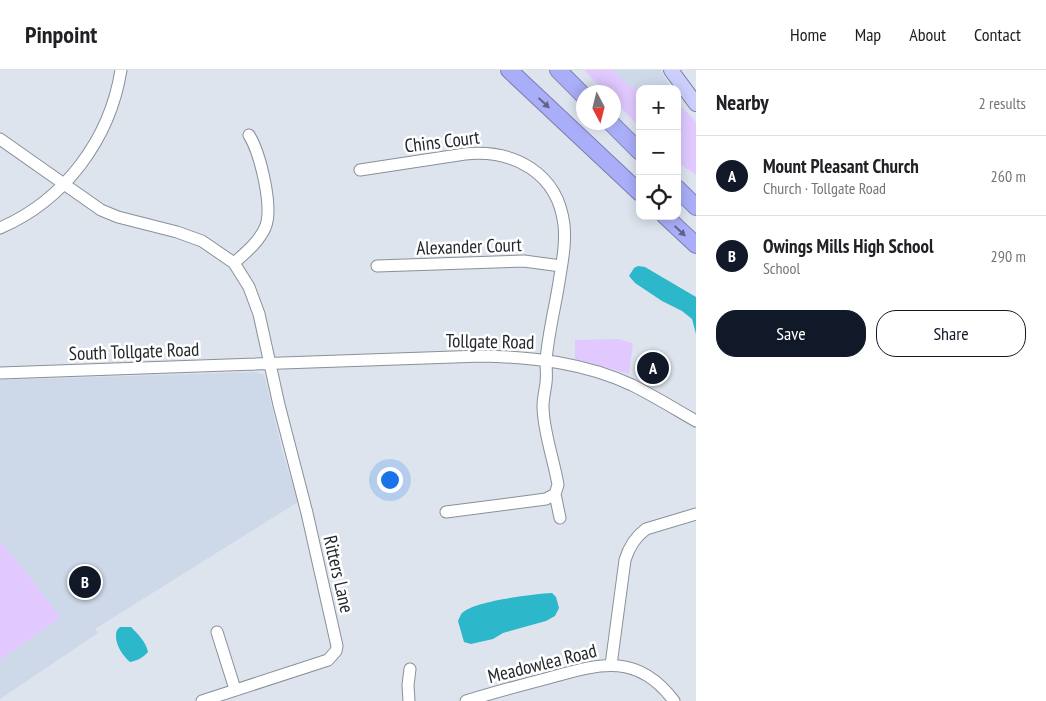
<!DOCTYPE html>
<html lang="en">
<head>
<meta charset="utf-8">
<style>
	body { margin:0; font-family:"PT Sans Narrow",sans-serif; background:#f2f2f2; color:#202124 }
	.controls { position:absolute; right:15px; top:15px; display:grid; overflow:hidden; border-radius:10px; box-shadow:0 2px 12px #0003 }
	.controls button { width:45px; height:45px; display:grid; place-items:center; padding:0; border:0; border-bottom:1px solid #e0e0e0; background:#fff; color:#202124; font:25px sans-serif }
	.compass { position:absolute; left:576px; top:15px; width:45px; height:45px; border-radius:50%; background:#fff; box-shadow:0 2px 12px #0003; rotate:173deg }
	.you { position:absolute; left:389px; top:409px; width:18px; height:18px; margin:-12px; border:4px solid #fff; border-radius:50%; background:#1a73e8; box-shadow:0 0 0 8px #1a73e833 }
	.badge { display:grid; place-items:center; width:32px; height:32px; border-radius:50%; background:#111827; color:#fff; font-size:16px; font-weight:700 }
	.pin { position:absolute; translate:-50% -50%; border:2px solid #fff; box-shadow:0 1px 5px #0006 }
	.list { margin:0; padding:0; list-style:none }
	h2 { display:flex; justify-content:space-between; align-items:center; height:65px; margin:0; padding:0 20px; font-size:21px }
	h2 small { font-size:16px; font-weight:400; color:#757577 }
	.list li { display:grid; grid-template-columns:32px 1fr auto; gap:15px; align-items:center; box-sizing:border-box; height:80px; padding:0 20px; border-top:1px solid #e0e0e0 }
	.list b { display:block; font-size:19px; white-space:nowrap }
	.list p { margin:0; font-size:16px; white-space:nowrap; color:#757577 }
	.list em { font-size:16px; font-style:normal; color:#757577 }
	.actions { display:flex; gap:10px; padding:15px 20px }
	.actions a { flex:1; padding:11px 0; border:1px solid #111827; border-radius:20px; text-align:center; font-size:18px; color:#111827 }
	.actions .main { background:#111827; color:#fff }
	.icon { flex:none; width:28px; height:28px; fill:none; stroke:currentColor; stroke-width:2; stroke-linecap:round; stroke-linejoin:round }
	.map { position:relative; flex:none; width:696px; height:631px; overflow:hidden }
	header { display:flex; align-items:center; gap:30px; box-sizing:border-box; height:70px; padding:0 25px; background:#fff; border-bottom:1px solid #e0e0e0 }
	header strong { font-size:24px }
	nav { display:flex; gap:28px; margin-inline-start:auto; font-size:18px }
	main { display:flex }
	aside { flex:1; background:#fff }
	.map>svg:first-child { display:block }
</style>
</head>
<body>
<header>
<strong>Pinpoint</strong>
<nav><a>Home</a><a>Map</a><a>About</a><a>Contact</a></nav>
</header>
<main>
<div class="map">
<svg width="696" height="631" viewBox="0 0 696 631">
	<rect width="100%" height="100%" fill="#dde4ee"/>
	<path fill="#cdd9e9" d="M601,0H661L672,19H640V23Z
		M256,302L264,305L266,312L282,380L298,432L95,559L98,563L0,629V310Z"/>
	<path fill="#e1c9ff" d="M584,0H612L629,16L640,19V57L614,31V22H605Z
		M677,32L696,52V105L677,92Z
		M618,269L633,273L629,304L575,289V270Z
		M0,470L61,547L0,590Z"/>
	<path fill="#2cb7ca" d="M638,196L645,197L696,227V264L692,249L682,241L662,231L635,213L629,206L634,198Z
		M552,523L556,527L559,538L555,546L546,551L503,563L493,569L471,574L464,572L458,551C459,549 461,544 462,543C474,531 533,524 552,523Z
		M120,557H131C138,564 146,572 148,582C143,588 136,591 130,592C121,584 113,571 117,560Z"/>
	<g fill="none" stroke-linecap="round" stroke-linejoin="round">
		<g stroke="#8a9099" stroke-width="13">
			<path id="minor" d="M0,69L101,140L118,147L177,162L202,171L234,193L249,217L259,244L279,335L307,443L337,576L336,581L328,590L202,631
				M360,100L465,84C514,79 558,103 564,155C566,174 562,193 559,212C555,238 548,264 546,291C546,298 547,306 546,313C545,321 543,329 543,336C543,361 554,390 558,415L555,424L546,429L446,442
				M0,158C65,130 110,69 121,0
				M234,193C245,183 258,173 265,158C274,138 260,83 249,65
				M377,196L524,191L561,196
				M0,303L482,286C533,287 585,293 632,315C654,326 675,339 696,351
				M555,424L560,448
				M217,562L235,619
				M611,595L625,490C629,477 635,467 646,459L696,444
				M409,631L408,615L410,599
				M466,631C492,623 518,616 545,609C596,595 636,580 674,631"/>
		</g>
		<g stroke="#7b7eb0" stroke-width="16">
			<path id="major" d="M671,0L696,34"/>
		</g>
		<g stroke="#7b7eb0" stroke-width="18">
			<path id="highway" d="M509,0L640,123
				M558,0L584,26
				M610,52L640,82
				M677,118L696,137
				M665,146L696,175"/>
		</g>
		<use href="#minor" stroke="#fff" stroke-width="11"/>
		<use href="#major" stroke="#cccefb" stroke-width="14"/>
		<use href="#highway" stroke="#aaaef8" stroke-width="16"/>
	</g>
	<defs><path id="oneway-solid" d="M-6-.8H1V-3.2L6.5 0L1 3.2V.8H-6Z" transform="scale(1.25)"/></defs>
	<g fill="#606387">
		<use href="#oneway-solid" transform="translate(544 33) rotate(43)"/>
		<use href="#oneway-solid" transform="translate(680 161) rotate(43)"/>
	</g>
	<g text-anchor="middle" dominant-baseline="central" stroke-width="5" stroke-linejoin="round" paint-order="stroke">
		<g font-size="19" fill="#23262a" stroke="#fff">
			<text transform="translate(442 71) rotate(-7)">Chins Court</text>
			<text transform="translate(469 176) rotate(-2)">Alexander Court</text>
			<text transform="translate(490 271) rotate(1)">Tollgate Road</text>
			<text transform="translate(134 281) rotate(-2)">South Tollgate Road</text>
			<text transform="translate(339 504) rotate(77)">Ritters Lane</text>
			<text transform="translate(542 593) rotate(-14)">Meadowlea Road</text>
		</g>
	</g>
</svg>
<div class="controls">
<button>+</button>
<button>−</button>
<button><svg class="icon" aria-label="locate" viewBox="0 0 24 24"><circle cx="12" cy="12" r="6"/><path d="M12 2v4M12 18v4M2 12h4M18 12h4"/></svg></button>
</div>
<svg class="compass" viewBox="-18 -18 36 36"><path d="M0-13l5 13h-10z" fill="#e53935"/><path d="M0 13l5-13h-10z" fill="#757577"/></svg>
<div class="you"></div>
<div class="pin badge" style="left:653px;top:298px">A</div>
<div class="pin badge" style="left:85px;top:512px">B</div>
</div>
<aside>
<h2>Nearby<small>2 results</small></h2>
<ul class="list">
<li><span class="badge">A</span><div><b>Mount Pleasant Church</b><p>Church · Tollgate Road</p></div><em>260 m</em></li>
<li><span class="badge">B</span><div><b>Owings Mills High School</b><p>School</p></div><em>290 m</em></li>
</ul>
<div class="actions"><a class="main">Save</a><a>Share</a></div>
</aside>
</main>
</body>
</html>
